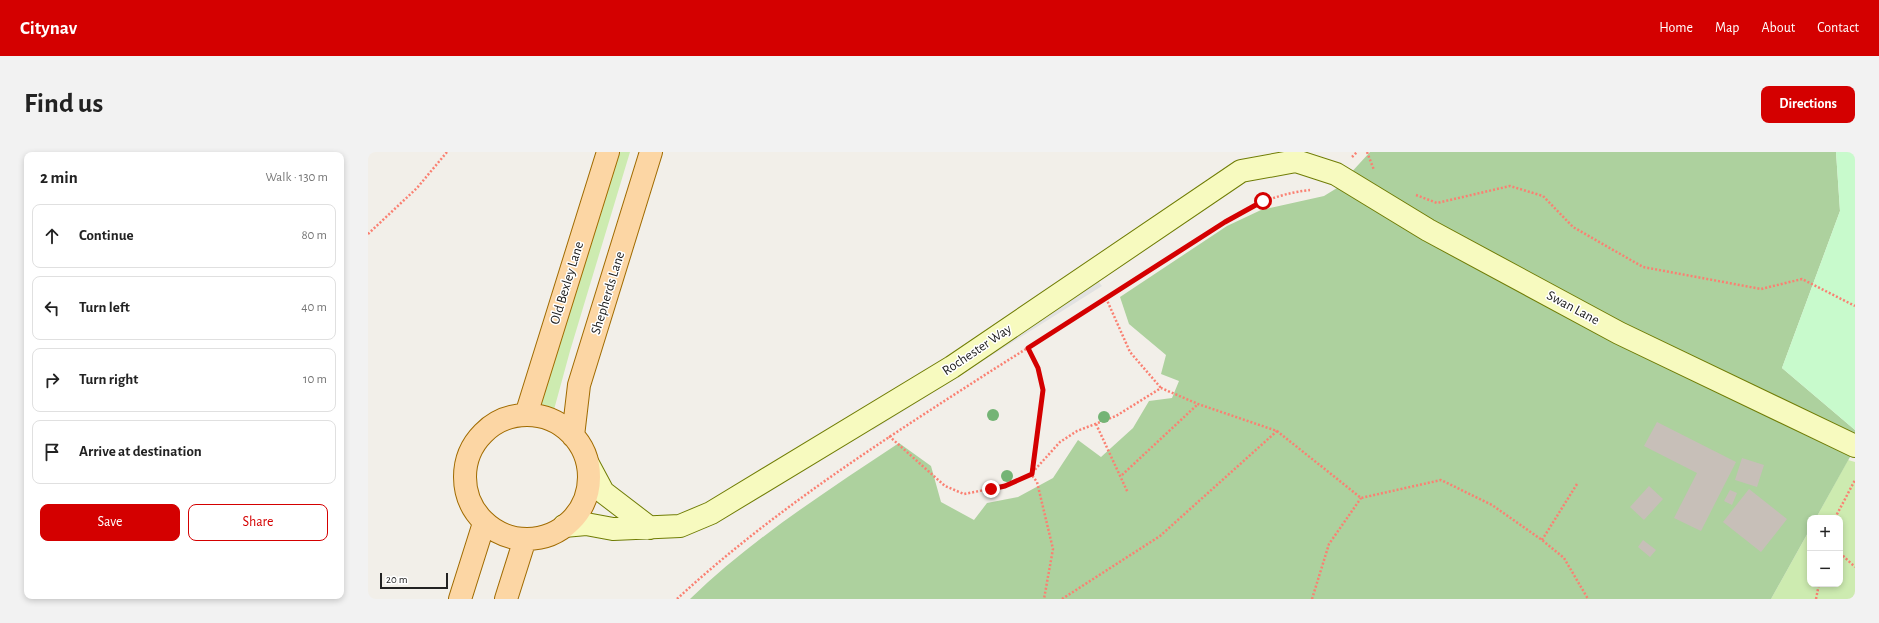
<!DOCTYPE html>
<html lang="en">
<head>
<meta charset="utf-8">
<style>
	body { margin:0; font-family:"Alegreya Sans",sans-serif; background:#f2f2f2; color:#222 }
	.controls { position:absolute; right:12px; bottom:12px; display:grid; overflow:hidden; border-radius:8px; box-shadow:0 2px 6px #0003 }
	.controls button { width:36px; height:36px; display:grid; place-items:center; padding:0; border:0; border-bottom:1px solid #e0e0e0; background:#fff; color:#222; font:20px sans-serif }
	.scale { position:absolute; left:12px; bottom:10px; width:68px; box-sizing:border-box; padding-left:4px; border:2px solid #222; border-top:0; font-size:11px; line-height:14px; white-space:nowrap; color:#222; -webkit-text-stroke:3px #fff; paint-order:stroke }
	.stop { position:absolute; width:12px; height:12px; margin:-9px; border:3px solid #d40000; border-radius:50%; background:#fff }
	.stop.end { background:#d40000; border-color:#fff; box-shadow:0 1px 4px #0008 }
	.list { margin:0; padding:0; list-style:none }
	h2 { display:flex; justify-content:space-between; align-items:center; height:52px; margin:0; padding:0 16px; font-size:17px }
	h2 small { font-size:13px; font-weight:400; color:#767676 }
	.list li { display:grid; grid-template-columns:26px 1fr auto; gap:12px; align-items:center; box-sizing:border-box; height:64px; margin:0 8px 8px; padding:0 8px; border:1px solid #e0e0e0; border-radius:8px }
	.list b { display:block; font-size:15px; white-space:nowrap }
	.list em { font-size:13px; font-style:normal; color:#767676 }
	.actions { display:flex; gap:8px; padding:12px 16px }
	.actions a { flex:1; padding:9px 0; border:1px solid #d40000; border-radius:8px; text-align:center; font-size:14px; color:#d40000 }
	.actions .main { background:#d40000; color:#fff }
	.icon { flex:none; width:22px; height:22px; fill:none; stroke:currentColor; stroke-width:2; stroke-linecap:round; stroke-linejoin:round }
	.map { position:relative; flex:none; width:1487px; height:447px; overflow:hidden; border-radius:8px }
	header { display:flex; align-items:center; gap:24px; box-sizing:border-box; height:56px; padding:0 20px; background:#d40000; color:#fff }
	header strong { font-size:19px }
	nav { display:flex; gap:22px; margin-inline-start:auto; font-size:14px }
	.intro { display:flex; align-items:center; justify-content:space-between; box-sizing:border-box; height:96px; padding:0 24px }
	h1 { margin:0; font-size:28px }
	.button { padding:10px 18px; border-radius:8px; background:#d40000; color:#fff; font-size:14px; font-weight:700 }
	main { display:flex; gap:24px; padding:0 24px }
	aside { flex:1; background:#fff; border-radius:8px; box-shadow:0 2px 6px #0003 }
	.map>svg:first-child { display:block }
</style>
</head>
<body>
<header>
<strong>Citynav</strong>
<nav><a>Home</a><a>Map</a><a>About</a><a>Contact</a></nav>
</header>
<div class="intro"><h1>Find us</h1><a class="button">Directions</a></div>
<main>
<aside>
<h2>2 min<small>Walk · 130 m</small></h2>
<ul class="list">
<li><svg class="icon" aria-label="ahead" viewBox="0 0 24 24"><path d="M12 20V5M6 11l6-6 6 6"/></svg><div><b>Continue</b></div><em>80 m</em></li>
<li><svg class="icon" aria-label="left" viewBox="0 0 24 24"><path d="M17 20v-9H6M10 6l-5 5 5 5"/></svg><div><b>Turn left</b></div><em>40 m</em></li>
<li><svg class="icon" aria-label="right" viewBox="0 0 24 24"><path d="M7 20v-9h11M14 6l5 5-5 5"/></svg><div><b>Turn right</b></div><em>10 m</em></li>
<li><svg class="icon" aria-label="arrive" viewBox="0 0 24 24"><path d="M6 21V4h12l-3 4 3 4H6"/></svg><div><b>Arrive at destination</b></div></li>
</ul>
<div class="actions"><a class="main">Save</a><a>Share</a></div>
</aside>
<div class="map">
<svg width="1487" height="447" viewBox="0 0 1487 447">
	<rect width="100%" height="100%" fill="#f2efe9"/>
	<path fill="#cdebb0" d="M245,0H262L202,199L184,265L162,258Z
		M1480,308L1487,310V447H1403L1442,377V432H1472V366H1448Z"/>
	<path fill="#add19e" d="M1002,0H1468L1472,59L1414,216L1487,278V296L1448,366H1442V377L1403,447H322C385,386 459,339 531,291L563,314L573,350L606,368L619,351L650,345L685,326L710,288L733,305L765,276L781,249L804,246L811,229L793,222L798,203L761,172L752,145L859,74L893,58L956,44L969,36Z"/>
	<path fill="#c8facc" d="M1468,0H1487V278L1414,216L1472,59Z"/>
	<path fill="#e2e2e2" d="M730,129L734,134L505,278L501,273Z"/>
	<path fill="#c7bfb8" d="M1289,270L1368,310L1333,379L1306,366L1329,321L1276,294Z
		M1374,306L1396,313L1389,335L1367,328Z
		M1281,334L1295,347L1276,368L1262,355Z
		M1381,337L1419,367L1393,400L1355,370Z
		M1362,338L1369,341L1364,353L1356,349Z
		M1275,388L1288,398L1282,405L1270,395Z"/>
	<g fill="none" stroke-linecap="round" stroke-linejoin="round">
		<g stroke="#707d05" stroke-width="24">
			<path id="secondary" d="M220,312L235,340L282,376
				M196,374L218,372L245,377L312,374L343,361L584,215L873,19L928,9L968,22L1060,78L1251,181L1487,294"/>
		</g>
		<g stroke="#a06b00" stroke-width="24">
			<path id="primary" d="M158,263L240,0
				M97 325a62 62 0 1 1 124 0a62 62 0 1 1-124 0Z
				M205,284L211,233L283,0
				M92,447L116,371
				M138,447L157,387"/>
		</g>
		<path stroke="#fa8072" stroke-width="2.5" stroke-dasharray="2 2" stroke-linecap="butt" d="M999,0L1006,18
			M984,5L989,0
			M1048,43L1069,51L1142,34L1175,44L1205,75L1275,115L1393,137L1434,127L1487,154
			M0,82L49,36L79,0
			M738,146L762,200L793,236
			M660,196L670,216L675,238L663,322L669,330L685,397L676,447
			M728,272L760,341
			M521,284L577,334L596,342L637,334L663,322L692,290L709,279L748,264L793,236L830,252L909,279L993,346L1073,328L1124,353L1174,388L1196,406L1220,447
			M754,323L830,252
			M1467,366L1487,328
			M1174,388L1209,332
			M1472,401L1487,415
			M309,447C404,359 514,289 623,219C701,170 779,120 857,69C887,53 907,42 942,38
			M694,447L792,384L909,279
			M944,447L961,392L993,346
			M1448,447L1451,432"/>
		<use href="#secondary" stroke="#f7fabf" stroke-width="22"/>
		<use href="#primary" stroke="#fcd6a4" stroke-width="22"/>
	</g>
	<g fill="#74b475">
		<circle cx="625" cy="263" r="6"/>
		<circle cx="736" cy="265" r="6"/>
		<circle cx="639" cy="324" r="6"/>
	</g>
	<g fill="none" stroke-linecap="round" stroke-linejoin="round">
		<path stroke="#d40000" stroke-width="5" d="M623,337L637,334L664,322L675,238L670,216L660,196L857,70L895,49"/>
	</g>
	<g text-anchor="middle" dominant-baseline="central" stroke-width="3" stroke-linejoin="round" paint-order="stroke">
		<g font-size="14" fill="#222" stroke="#fff">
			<text transform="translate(199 131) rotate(-73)">Old Bexley Lane</text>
			<text transform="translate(240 141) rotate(-73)">Shepherds Lane</text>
			<text transform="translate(1205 156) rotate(28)">Swan Lane</text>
			<text transform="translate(609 198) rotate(-34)">Rochester Way</text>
		</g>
	</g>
</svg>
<div class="controls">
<button>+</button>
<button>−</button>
</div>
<div class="scale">20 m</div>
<div class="stop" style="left:895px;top:49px"></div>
<div class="stop end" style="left:623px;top:337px"></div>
</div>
</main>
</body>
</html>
